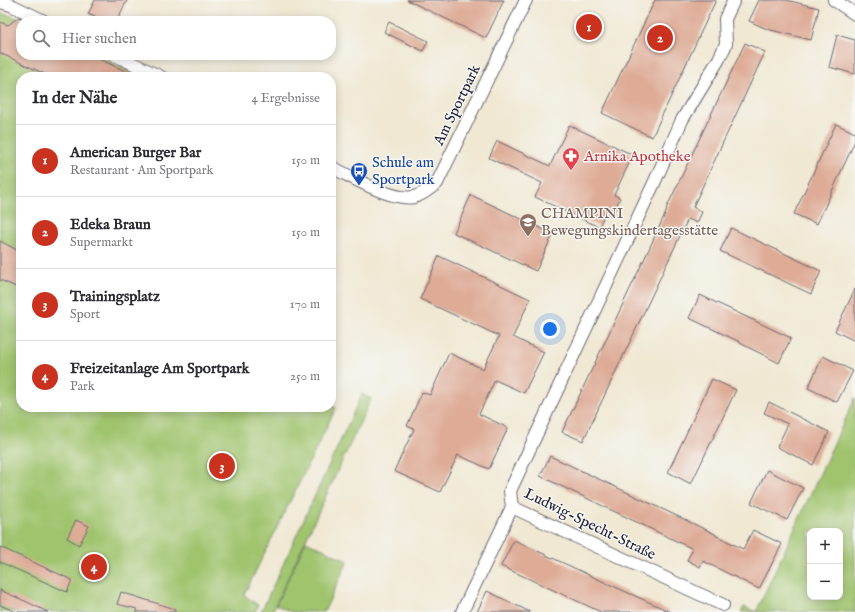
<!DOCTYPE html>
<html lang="de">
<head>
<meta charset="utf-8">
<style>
	body { margin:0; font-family:"IM FELL English",serif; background:#f2f2f3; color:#2b2b33 }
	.controls { position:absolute; right:12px; bottom:12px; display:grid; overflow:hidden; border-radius:8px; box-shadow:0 2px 10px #0003 }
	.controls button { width:36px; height:36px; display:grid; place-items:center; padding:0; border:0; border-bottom:1px solid #e1e1e2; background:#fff; color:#2b2b33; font:20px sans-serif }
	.you { position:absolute; left:550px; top:329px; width:14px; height:14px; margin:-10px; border:3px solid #fff; border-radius:50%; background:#1a73e8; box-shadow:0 0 0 6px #1a73e833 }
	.badge { display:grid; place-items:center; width:26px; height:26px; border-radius:50%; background:#c8321e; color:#fff; font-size:13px; font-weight:700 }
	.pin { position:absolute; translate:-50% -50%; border:2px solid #fff; box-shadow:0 1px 4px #0006 }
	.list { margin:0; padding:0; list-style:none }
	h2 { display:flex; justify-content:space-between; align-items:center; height:52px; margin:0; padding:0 16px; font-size:17px }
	h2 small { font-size:13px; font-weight:400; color:#7c7c81 }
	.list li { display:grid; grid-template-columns:26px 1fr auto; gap:12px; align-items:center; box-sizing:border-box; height:72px; padding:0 16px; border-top:1px solid #e1e1e2 }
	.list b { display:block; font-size:15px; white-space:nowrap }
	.list p { margin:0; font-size:13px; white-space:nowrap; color:#7c7c81 }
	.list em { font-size:13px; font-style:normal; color:#7c7c81 }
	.icon { flex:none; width:22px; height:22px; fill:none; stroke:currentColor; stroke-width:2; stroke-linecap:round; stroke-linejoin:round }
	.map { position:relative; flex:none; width:855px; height:612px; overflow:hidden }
	.search { position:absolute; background:#fff; box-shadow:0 2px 10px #0003; left:16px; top:16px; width:320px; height:44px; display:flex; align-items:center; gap:10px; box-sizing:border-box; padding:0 14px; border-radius:16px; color:#7c7c81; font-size:15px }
	.panel { position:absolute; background:#fff; box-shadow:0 2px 10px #0003; left:16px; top:72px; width:320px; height:340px; border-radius:16px }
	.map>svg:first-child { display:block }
</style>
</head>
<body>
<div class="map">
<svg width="855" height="612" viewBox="0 0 855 612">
	<rect width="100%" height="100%" fill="#f6f6f2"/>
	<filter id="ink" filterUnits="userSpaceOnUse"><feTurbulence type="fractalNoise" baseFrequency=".025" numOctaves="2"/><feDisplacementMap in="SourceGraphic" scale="8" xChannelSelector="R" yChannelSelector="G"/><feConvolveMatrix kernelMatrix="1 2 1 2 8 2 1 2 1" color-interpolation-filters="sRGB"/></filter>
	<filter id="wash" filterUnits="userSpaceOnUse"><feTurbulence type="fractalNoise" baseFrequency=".012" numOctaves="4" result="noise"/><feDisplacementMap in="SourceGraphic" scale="16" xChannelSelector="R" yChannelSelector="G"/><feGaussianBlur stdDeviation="0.9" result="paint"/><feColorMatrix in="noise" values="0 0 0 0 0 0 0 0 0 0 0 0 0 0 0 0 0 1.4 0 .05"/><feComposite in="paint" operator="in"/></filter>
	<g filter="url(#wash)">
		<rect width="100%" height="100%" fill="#f0e8d3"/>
		<path fill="#a0c46e" stroke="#617354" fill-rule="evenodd" d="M0,13L12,16L23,21H21V55H95L141,77H21V407H331V405L336,408L244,595L258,605L255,612H0Z
			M362,394L371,399L272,612H261Z
			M855,398V612H741L744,607L756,612ZM810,531H840V597H810Z
			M306,541L348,561L324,612H291L276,605Z"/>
		<g id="blocks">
			<path fill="#deab96" d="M95,0H127L117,21H104L88,14Z
				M407,0H504L486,38Z
				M655,0H716L652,137L602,113Z
				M759,0H786L819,8L811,40L767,29L749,21Z
				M19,17L21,18V55H91L138,77H51L0,53V22L8,25Z
				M389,22L428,41L423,51L384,32Z
				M837,35L855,40V74L829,67Z
				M745,43L765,52L693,207L702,212L697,223L688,219L583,441L562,432L649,249L667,210L666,209Z
				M836,124L855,133V141L817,224L794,214Z
				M569,125L633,155L614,195L620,198L612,216L605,213L599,227L535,197L542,183L489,158L497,141L550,166Z
				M471,195L553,234L536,271L454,233Z
				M731,228L821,271L811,294L720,251Z
				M0,241L21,252V289L0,280Z
				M439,256L530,299L513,337L544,352L524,393L495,380L479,414L508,428L489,469L458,455L440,492L394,471L414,429L407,426L422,392L430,395L449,353L483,369L499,336L420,299Z
				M855,289V341L835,331Z
				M700,295L791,338L779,363L740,343V342L689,318Z
				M823,356L853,371L837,402L808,388Z
				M712,379L736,390L691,484L668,472Z
				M769,402L829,432L813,465L777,447L788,424L764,413Z
				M550,456L715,534V535L743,549L753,530L782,544L759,589L703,561L700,567L687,560L693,549L540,476Z
				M767,470L803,488L787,520L751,503Z
				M76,520L89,526L79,545L67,538Z
				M514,540L604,582L671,612H601L501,566Z
				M0,547L72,580L67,592L0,562Z
				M0,590L27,602L48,612H16L0,605Z
				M487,591L530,612H477Z
				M121,592L175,609V612H136L137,609L117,604Z"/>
		</g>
	</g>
	<g filter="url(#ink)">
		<use href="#blocks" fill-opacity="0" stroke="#6a6770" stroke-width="1"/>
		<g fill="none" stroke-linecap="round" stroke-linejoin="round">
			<g stroke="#6a6770" stroke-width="14">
				<path id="street" d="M834,0L855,14
					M0,2L11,5L44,21
					M115,55L161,77
					M331,167C353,177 390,201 414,197C423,195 430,188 437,183L526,0
					M512,507L510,491L655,181L682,120L719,59L726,44L725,19L734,0
					M512,507L723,605
					M462,612L512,507"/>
			</g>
			<use href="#street" stroke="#fff" stroke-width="12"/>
		</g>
	</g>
	<defs>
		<g id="pharmacy-pin" transform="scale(0.9)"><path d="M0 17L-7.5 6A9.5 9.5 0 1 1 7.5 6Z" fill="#e0444e" stroke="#f6f6f2"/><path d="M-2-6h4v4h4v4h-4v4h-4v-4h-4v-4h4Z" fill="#fff"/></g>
		<g id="bus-pin" transform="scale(0.9)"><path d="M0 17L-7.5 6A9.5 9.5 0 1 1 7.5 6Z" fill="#1a4fb4" stroke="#f6f6f2"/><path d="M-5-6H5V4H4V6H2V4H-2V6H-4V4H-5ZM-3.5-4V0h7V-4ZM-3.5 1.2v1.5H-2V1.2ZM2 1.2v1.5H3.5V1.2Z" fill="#fff"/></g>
		<g id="school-pin" transform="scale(0.9)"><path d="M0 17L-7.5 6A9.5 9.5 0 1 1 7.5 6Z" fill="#8d6e63" stroke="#f6f6f2"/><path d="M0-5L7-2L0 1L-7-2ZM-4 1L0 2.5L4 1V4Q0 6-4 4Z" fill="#fff"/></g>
	</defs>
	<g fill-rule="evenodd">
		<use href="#pharmacy-pin" x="571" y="156"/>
		<use href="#bus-pin" x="359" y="171"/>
		<use href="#school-pin" x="528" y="222"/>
	</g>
	<g text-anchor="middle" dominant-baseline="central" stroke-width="3" stroke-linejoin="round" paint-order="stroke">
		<g font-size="15" fill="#22223b" stroke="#f6f6f2">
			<text transform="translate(457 105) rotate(-64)">Am Sportpark</text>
			<text transform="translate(590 524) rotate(26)">Ludwig-Specht-Straße</text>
		</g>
		<g font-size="15" fill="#be3a42" stroke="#f6f6f2" text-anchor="start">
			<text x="584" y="156">Arnika Apotheke</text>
		</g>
		<g font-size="15" fill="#164399" stroke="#f6f6f2" text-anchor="start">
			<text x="372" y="162">Schule am<tspan x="372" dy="17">Sportpark</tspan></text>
		</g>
		<g font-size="15" fill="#785e54" stroke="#f6f6f2" text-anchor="start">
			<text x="541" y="213">CHAMPINI<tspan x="541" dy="17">Bewegungskindertagesstätte</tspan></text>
		</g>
	</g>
</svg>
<div class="controls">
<button>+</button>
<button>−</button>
</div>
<div class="you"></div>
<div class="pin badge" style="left:589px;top:27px">1</div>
<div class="pin badge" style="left:660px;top:38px">2</div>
<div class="pin badge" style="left:222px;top:466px">3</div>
<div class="pin badge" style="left:94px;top:567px">4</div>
<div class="search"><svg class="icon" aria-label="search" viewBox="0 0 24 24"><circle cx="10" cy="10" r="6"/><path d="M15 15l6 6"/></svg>Hier suchen</div>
<section class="panel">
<h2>In der Nähe<small>4 Ergebnisse</small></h2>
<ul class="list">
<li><span class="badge">1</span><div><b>American Burger Bar</b><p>Restaurant · Am Sportpark</p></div><em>150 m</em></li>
<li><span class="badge">2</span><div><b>Edeka Braun</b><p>Supermarkt</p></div><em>150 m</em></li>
<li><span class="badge">3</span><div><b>Trainingsplatz</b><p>Sport</p></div><em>170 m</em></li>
<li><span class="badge">4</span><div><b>Freizeitanlage Am Sportpark</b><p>Park</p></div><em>250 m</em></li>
</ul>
</section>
</div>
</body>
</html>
